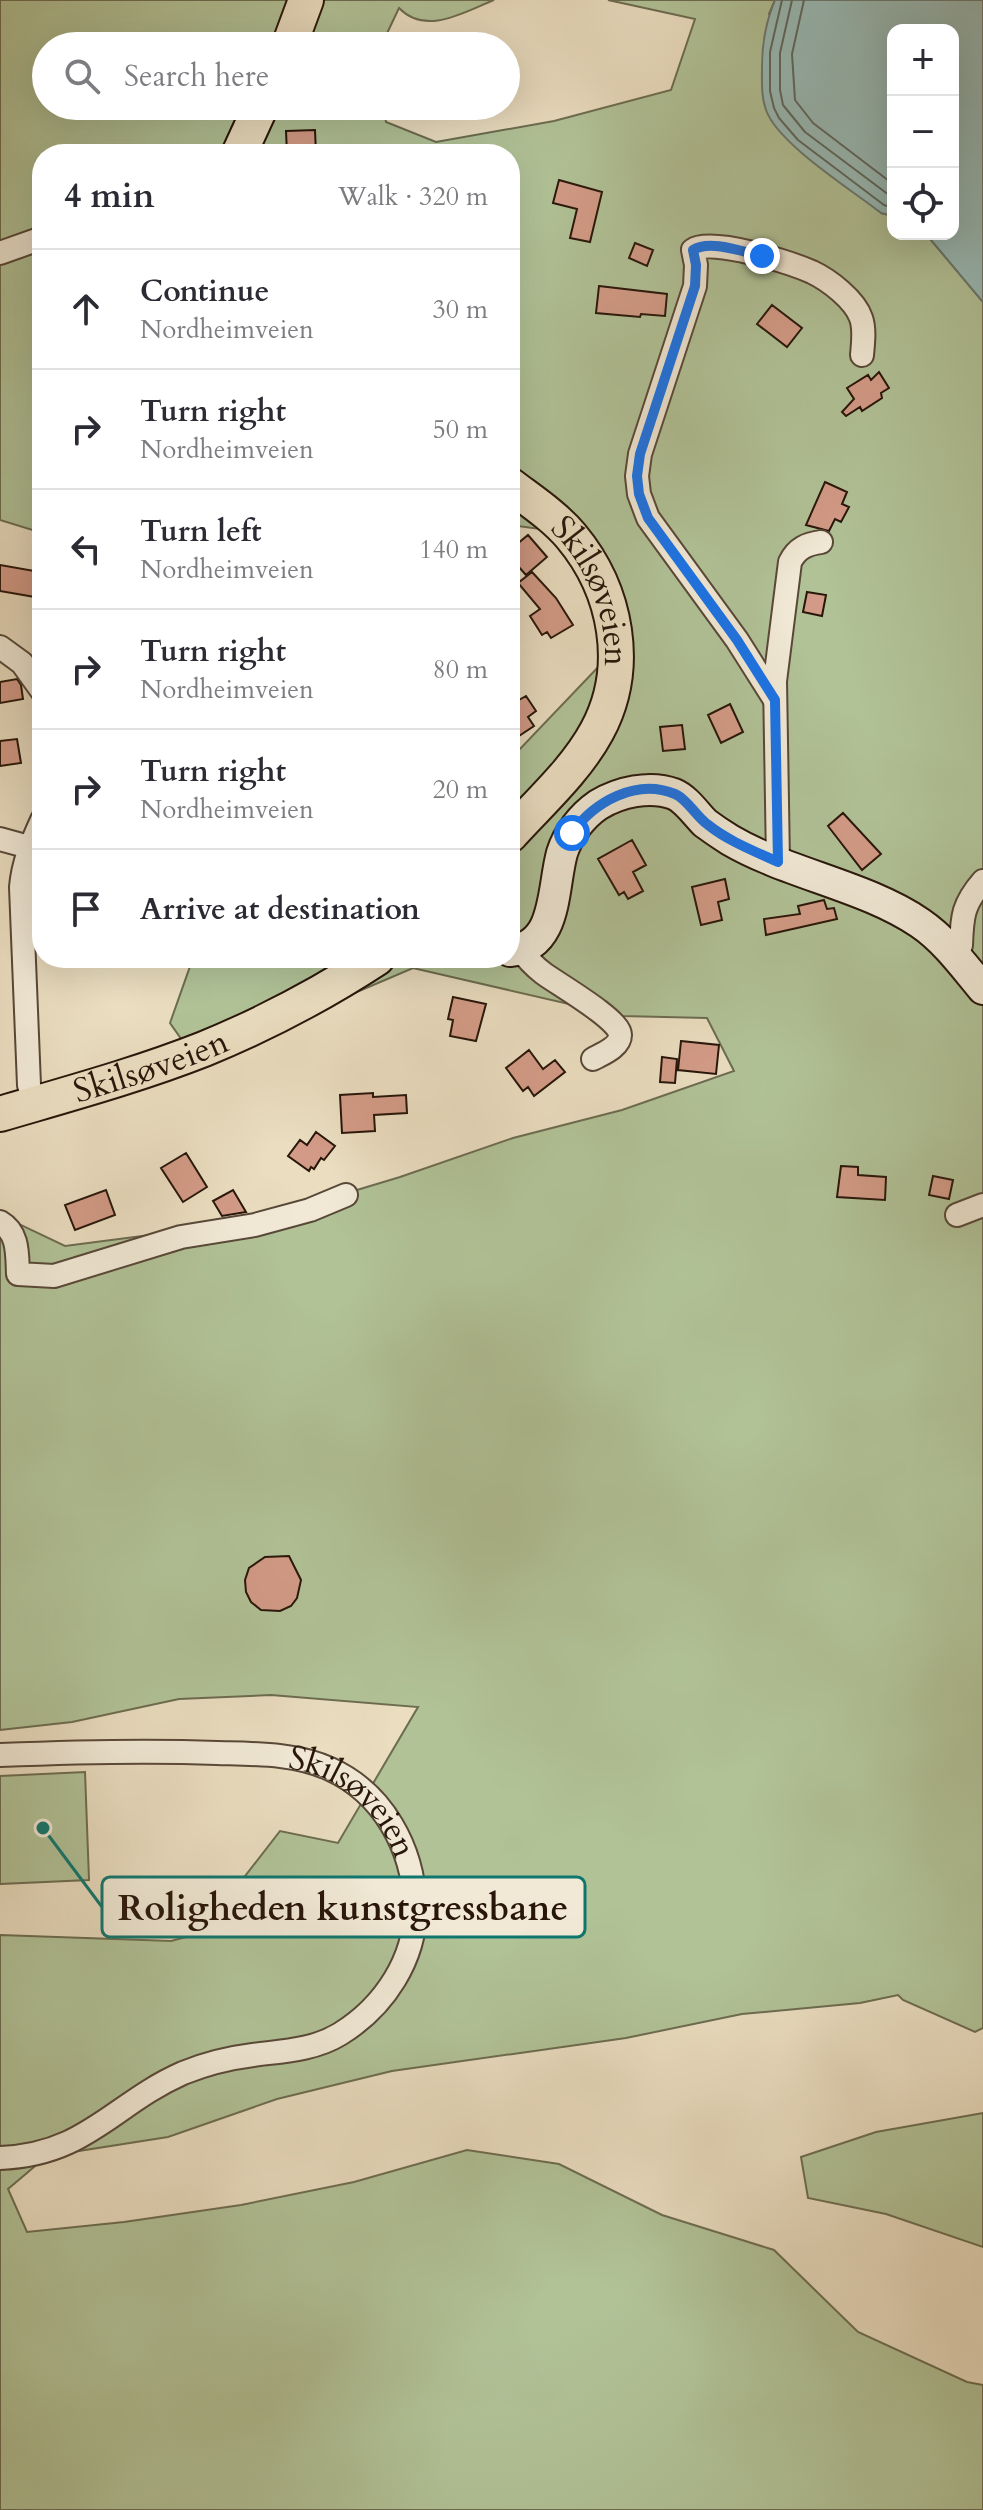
<!DOCTYPE html>
<html lang="en">
<head>
<meta charset="utf-8">
<style>
	body { margin:0; font-family:Cardo,serif; background:#f2f2f3; color:#2b2b33 }
	.controls { position:absolute; right:24px; top:24px; display:grid; overflow:hidden; border-radius:16px; box-shadow:0 8px 32px #0002 }
	.controls button { width:72px; height:72px; display:grid; place-items:center; padding:0; border:0; border-bottom:2px solid #e1e1e2; background:#fff; color:#2b2b33; font:40px sans-serif }
	.stop { position:absolute; width:24px; height:24px; margin:-18px; border:6px solid #1a73e8; border-radius:50%; background:#fff }
	.stop.end { background:#1a73e8; border-color:#fff; box-shadow:0 2px 8px #0008 }
	.list { margin:0; padding:0; list-style:none }
	h2 { display:flex; justify-content:space-between; align-items:center; height:104px; margin:0; padding:0 32px; font-size:34px }
	h2 small { font-size:26px; font-weight:400; color:#7c7c81 }
	.list li { display:grid; grid-template-columns:52px 1fr auto; gap:24px; align-items:center; box-sizing:border-box; height:120px; padding:0 32px; border-top:2px solid #e1e1e2 }
	.list b { display:block; font-size:30px; white-space:nowrap }
	.list p { margin:0; font-size:26px; white-space:nowrap; color:#7c7c81 }
	.list em { font-size:26px; font-style:normal; color:#7c7c81 }
	.icon { flex:none; width:44px; height:44px; fill:none; stroke:currentColor; stroke-width:2; stroke-linecap:round; stroke-linejoin:round }
	.map { position:relative; flex:none; width:983px; height:2510px; overflow:hidden }
	.search { position:absolute; background:#fff; box-shadow:0 8px 32px #0002; left:32px; top:32px; width:488px; height:88px; display:flex; align-items:center; gap:20px; box-sizing:border-box; padding:0 28px; border-radius:44px; color:#7c7c81; font-size:30px }
	.panel { position:absolute; background:#fff; box-shadow:0 8px 32px #0002; left:32px; top:144px; width:488px; height:824px; border-radius:32px }
	.map>svg:first-child { display:block }
</style>
</head>
<body>
<div class="map">
<svg width="983" height="2510" viewBox="0 0 983 2510">
	<rect width="100%" height="100%" fill="#eaddc0"/>
	<filter id="stains"><feTurbulence type="fractalNoise" baseFrequency=".0025" numOctaves="4"/><feColorMatrix values="0 0 0 0 .2 0 0 0 0 .09 0 0 0 0 .02 0 0 0 .5 -.17"/></filter>
	<radialGradient id="worn" r=".72"><stop offset=".6" stop-color="#630" stop-opacity="0"/><stop offset="1" stop-color="#630" stop-opacity=".3"/></radialGradient>
	<path fill="#b1c297" stroke="#6c6c50" stroke-width="2" d="M0,0H494C464,12 426,36 399,8L381,46H46V106H383L386,122L436,142L554,121L671,90L695,19L608,0H775L769,14L881,213L893,216V234H926L983,302V2028L975,2032L903,2000L898,1995L860,2003L742,2014L626,2038L392,2071L277,2099L168,2137L47,2156L8,2189L27,2232L124,2222L241,2205L354,2182L467,2150L559,2164L662,2215L774,2250L858,2332L967,2382L983,2385V2510H0V1935L171,1941L201,1933L280,1831L338,1843L418,1707L271,1695L179,1699L72,1722L0,1730V1215L65,1246L181,1231L294,1209L400,1177L513,1138L622,1110L734,1071L707,1018L621,1016L413,968L303,1015L189,1050L170,1023L193,958H510V754L520,749L603,662L609,593L562,532L510,525V154H42V533L0,520Z
		M85,1772L89,1880L0,1884V1776Z
		M983,2113V2247L886,2214L808,2198L801,2157L876,2132Z"/>
	<path fill="#98bbb7" stroke="#6b7972" stroke-width="2" d="M775,0H983V302L926,234H953V30H893V216L881,213C852,190 778,144 766,110C761,96 762,81 762,67C762,44 766,21 775,0Z"/>
	<g fill="none" stroke-linecap="round" stroke-linejoin="round">
		<path stroke="#606860" stroke-width="2" d="M782,0L770,52V91L774,108L779,118L798,140L884,205L893,208
			M792,0L780,53V90L783,105L805,132L893,198
			M804,0L792,54L795,100L813,123L893,184"/>
	</g>
	<path fill="#d39b87" stroke="#28160a" stroke-width="2" d="M315,130L316,154H287L286,131Z
		M559,180L602,192L590,242L570,238L577,209L553,203Z
		M635,243L653,250L647,266L629,258Z
		M599,286L667,294L665,316L641,314L640,317L596,313Z
		M772,305L802,328L787,347L757,324Z
		M879,372L889,388L881,393L882,398L862,411L860,407L846,416L842,412L854,399L847,388L868,375L871,380Z
		M825,482L847,492L842,504L849,507L841,522L835,519L829,531L806,525Z
		M528,535L547,557L526,575L510,557V550Z
		M0,565L40,572L35,597L0,591Z
		M532,572L556,598L573,625L551,638L547,632L542,635L530,616L540,609L518,583Z
		M807,592L826,595L822,616L803,612Z
		M17,679L21,685L23,699L0,703V682Z
		M510,690L517,701L526,696L536,711L528,717L534,726L510,742Z
		M730,704L743,732L721,743L708,715Z
		M682,725L685,749L663,751L660,727Z
		M17,739L21,763L0,766V741Z
		M843,813L881,854L862,870L828,826Z
		M632,840L646,865L633,872L643,891L628,899L624,892L619,895L598,859Z
		M725,879L729,899L718,902L722,920L701,925L692,887Z
		M824,900L827,909L834,908L837,919L766,935L764,919L800,914L798,906Z
		M453,997L486,1004L476,1041L450,1036L453,1020L448,1019Z
		M681,1041L719,1045L716,1074L678,1070Z
		M529,1050L543,1069L555,1060L565,1072L534,1096L528,1087L523,1091L506,1068Z
		M662,1057L677,1059L675,1083L660,1082Z
		M373,1093V1097L406,1095L407,1113L374,1115L375,1131L342,1133L340,1095Z
		M316,1132L335,1146L324,1160L321,1158L314,1169L311,1167L309,1171L288,1156L300,1140L307,1145Z
		M186,1153L207,1187L183,1202L161,1168Z
		M841,1166L858,1167V1175L886,1177L885,1200L837,1197Z
		M933,1176L953,1180L949,1199L929,1195Z
		M106,1190L115,1215L75,1230L65,1205Z
		M233,1190L246,1212L222,1216L213,1201Z
		M289,1556L301,1580L297,1598L291,1606L280,1611L261,1610L251,1602L246,1592L245,1580L249,1568L265,1557Z"/>
	<g fill="none" stroke-linecap="round" stroke-linejoin="round">
		<g stroke="#584838" stroke-width="26">
			<g id="street">
				<path d="M0,253L42,238"/>
				<path d="M0,647L22,663L42,691"/>
				<path d="M775,700L737,640L648,518L639,494L637,476L640,454L695,286L696,265L693,250C711,237 791,263 812,272C829,280 855,300 861,318C865,329 863,344 862,355"/>
				<path d="M0,839L29,847"/>
				<path d="M778,862L775,681L790,562C797,548 807,544 821,542"/>
				<path d="M961,945C962,916 963,904 983,881"/>
				<path d="M521,950C527,959 534,966 543,973C556,983 621,1020 620,1035C620,1047 602,1054 593,1059"/>
				<path d="M34,1104L29,1085L21,887C23,863 32,842 42,820"/>
				<path d="M957,1215L983,1205"/>
				<path d="M0,1222C19,1233 17,1254 18,1274L54,1276L181,1237L255,1225L310,1210L346,1195"/>
				<path id="s1" d="M0,1755C72,1752 145,1750 217,1753C254,1754 296,1753 330,1769C383,1793 413,1848 415,1905C417,1958 384,2007 340,2034C314,2050 283,2051 253,2055C229,2058 205,2064 183,2073C113,2104 86,2155 0,2158"/>
			</g>
		</g>
		<g stroke="#28160a" stroke-width="34">
			<path id="secondary" d="M510,951C558,946 552,889 562,853C568,834 582,816 598,805C619,792 650,785 674,794C686,799 696,814 705,823C713,829 722,835 730,840C788,874 866,886 920,923C945,940 963,965 983,989"/>
		</g>
		<g stroke="#28160a" stroke-width="38">
			<g id="primary">
				<path d="M289,46L306,0"/>
				<path d="M239,154L261,106"/>
				<path id="s2" d="M510,485C531,501 554,516 571,536C617,591 631,668 597,731C576,770 539,803 510,835"/>
				<path id="s3" d="M0,1114C68,1094 138,1075 204,1049C265,1024 322,994 377,958"/>
			</g>
		</g>
		<use href="#street" stroke="#f1e9d6" stroke-width="22"/>
		<use href="#secondary" stroke="#f1e9d6" stroke-width="30"/>
		<use href="#primary" stroke="#eaddc0" stroke-width="34"/>
	</g>
	<g fill="none" stroke-linecap="round" stroke-linejoin="round">
		<path stroke="#1a73e8" stroke-width="10" d="M572,833C594,802 636,778 675,794C687,799 696,816 707,824C728,841 754,851 778,862L775,700L737,640L648,518L639,494L637,476L640,454L695,286L696,265L693,250C710,239 743,252 762,256"/>
	</g>
	<g text-anchor="middle" dominant-baseline="central" stroke-width="7" stroke-linejoin="round" paint-order="stroke">
		<g font-size="34" fill="#28160a" stroke="#f1e9d6">
			<text stroke="none"><textPath href="#s2" startOffset="140">Skilsøveien</textPath></text>
			<text stroke="none"><textPath href="#s3" startOffset="158">Skilsøveien</textPath></text>
			<text stroke="none"><textPath href="#s1" startOffset="370">Skilsøveien</textPath></text>
		</g>
	</g>
	<path fill="none" stroke="#0f766e" stroke-width="3" d="M43 1828L102 1907"/>
	<circle fill="#0f766e" stroke="#f1e9d6" stroke-width="3" cx="43" cy="1828" r="8"/>
	<rect fill="#f1e9d6" stroke="#0f766e" stroke-width="3" x="102" y="1877" width="483" height="60" rx="8"/>
	<g font-size="36" text-anchor="middle" font-weight="bold" fill="#28160a">
		<text x="343" y="1920">Roligheden kunstgressbane</text>
	</g>
	<rect width="100%" height="100%" filter="url(#stains)"/>
	<rect width="100%" height="100%" fill="url(#worn)"/>
</svg>
<div class="controls">
<button>+</button>
<button>−</button>
<button><svg class="icon" aria-label="locate" viewBox="0 0 24 24"><circle cx="12" cy="12" r="6"/><path d="M12 2v4M12 18v4M2 12h4M18 12h4"/></svg></button>
</div>
<div class="stop" style="left:572px;top:833px"></div>
<div class="stop end" style="left:762px;top:256px"></div>
<div class="search"><svg class="icon" aria-label="search" viewBox="0 0 24 24"><circle cx="10" cy="10" r="6"/><path d="M15 15l6 6"/></svg>Search here</div>
<section class="panel">
<h2>4 min<small>Walk · 320 m</small></h2>
<ul class="list">
<li><svg class="icon" aria-label="ahead" viewBox="0 0 24 24"><path d="M12 20V5M6 11l6-6 6 6"/></svg><div><b>Continue</b><p>Nordheimveien</p></div><em>30 m</em></li>
<li><svg class="icon" aria-label="right" viewBox="0 0 24 24"><path d="M7 20v-9h11M14 6l5 5-5 5"/></svg><div><b>Turn right</b><p>Nordheimveien</p></div><em>50 m</em></li>
<li><svg class="icon" aria-label="left" viewBox="0 0 24 24"><path d="M17 20v-9H6M10 6l-5 5 5 5"/></svg><div><b>Turn left</b><p>Nordheimveien</p></div><em>140 m</em></li>
<li><svg class="icon" aria-label="right" viewBox="0 0 24 24"><path d="M7 20v-9h11M14 6l5 5-5 5"/></svg><div><b>Turn right</b><p>Nordheimveien</p></div><em>80 m</em></li>
<li><svg class="icon" aria-label="right" viewBox="0 0 24 24"><path d="M7 20v-9h11M14 6l5 5-5 5"/></svg><div><b>Turn right</b><p>Nordheimveien</p></div><em>20 m</em></li>
<li><svg class="icon" aria-label="arrive" viewBox="0 0 24 24"><path d="M6 21V4h12l-3 4 3 4H6"/></svg><div><b>Arrive at destination</b></div></li>
</ul>
</section>
</div>
</body>
</html>
